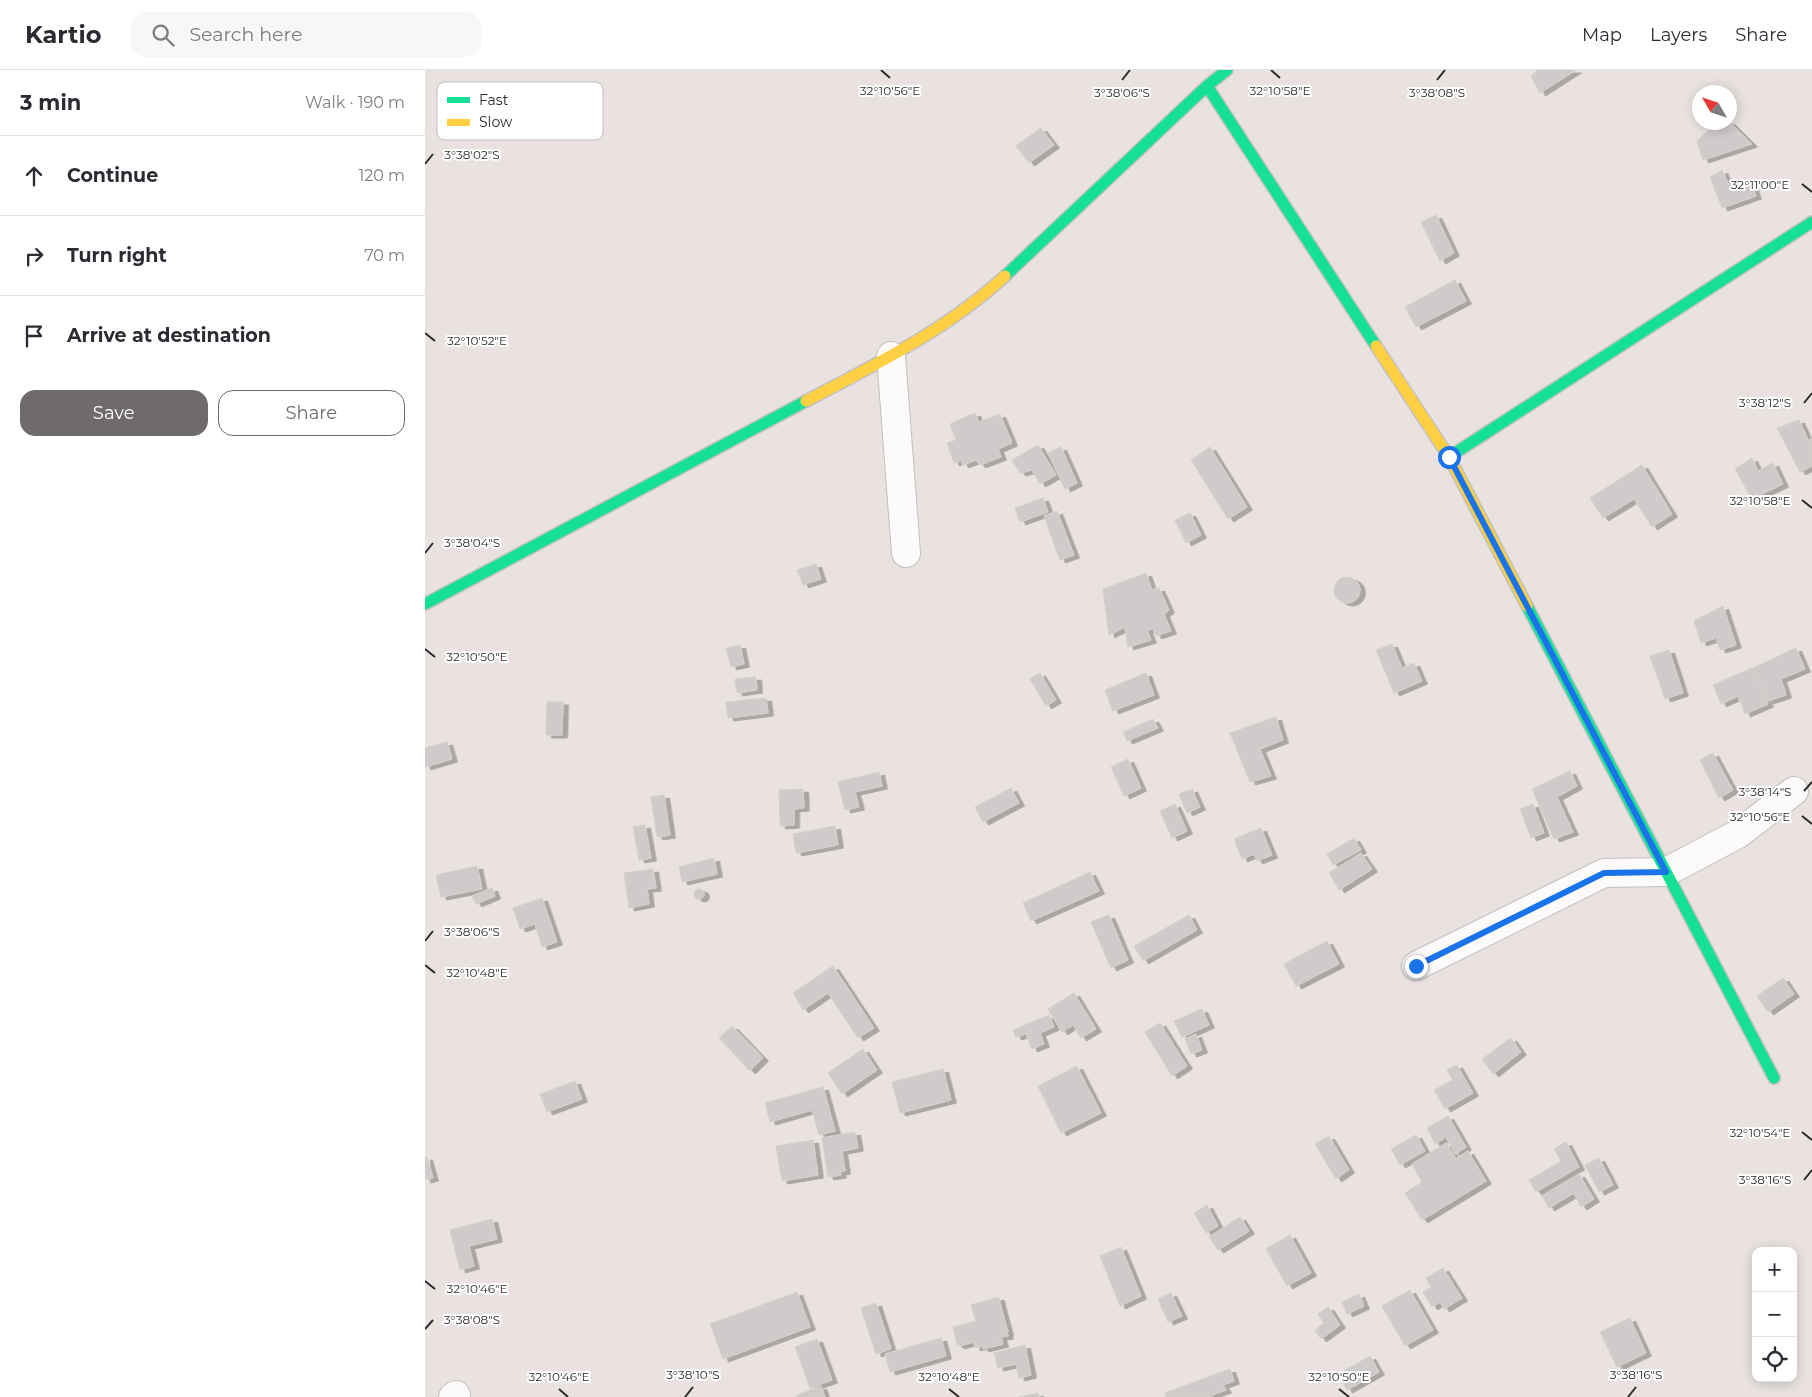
<!DOCTYPE html>
<html lang="en">
<head>
<meta charset="utf-8">
<style>
	body { margin:0; font-family:Montserrat,sans-serif; background:#f7f7f7; color:#2b2b33 }
	.controls { position:absolute; right:15px; bottom:15px; display:grid; overflow:hidden; border-radius:10px; box-shadow:0 2px 12px #0003 }
	.controls button { width:45px; height:45px; display:grid; place-items:center; padding:0; border:0; border-bottom:1px solid #e1e1e2; background:#fff; color:#2b2b33; font:25px sans-serif }
	.compass { position:absolute; left:1267px; top:15px; width:45px; height:45px; border-radius:50%; background:#fff; box-shadow:0 2px 12px #0003; rotate:309deg }
	.stop { position:absolute; width:15px; height:15px; margin:-11px; border:4px solid #1a73e8; border-radius:50%; background:#fff }
	.stop.end { background:#1a73e8; border-color:#fff; box-shadow:0 1px 5px #0008 }
	.list { margin:0; padding:0; list-style:none }
	h2 { display:flex; justify-content:space-between; align-items:center; height:65px; margin:0; padding:0 20px; font-size:21px }
	h2 small { font-size:16px; font-weight:400; color:#7c7c81 }
	.list li { display:grid; grid-template-columns:32px 1fr auto; gap:15px; align-items:center; box-sizing:border-box; height:80px; padding:0 20px; border-top:1px solid #e1e1e2 }
	.list b { display:block; font-size:19px; white-space:nowrap }
	.list em { font-size:16px; font-style:normal; color:#7c7c81 }
	.actions { display:flex; gap:10px; padding:15px 20px }
	.actions a { flex:1; padding:11px 0; border:1px solid #6e6b6a; border-radius:15px; text-align:center; font-size:18px; color:#6e6b6a }
	.actions .main { background:#6e6b6a; color:#fff }
	.icon { flex:none; width:28px; height:28px; fill:none; stroke:currentColor; stroke-width:2; stroke-linecap:round; stroke-linejoin:round }
	.map { position:relative; flex:none; width:1387px; height:1327px; overflow:hidden }
	header { display:flex; align-items:center; gap:30px; box-sizing:border-box; height:70px; padding:0 25px; background:#fff; border-bottom:1px solid #e1e1e2 }
	header strong { font-size:24px }
	nav { display:flex; gap:28px; margin-inline-start:auto; font-size:18px }
	.search { width:350px; height:45px; background:#f7f7f7; display:flex; align-items:center; gap:12px; box-sizing:border-box; padding:0 18px; border-radius:15px; color:#7c7c81; font-size:19px }
	main { display:flex }
	aside { flex:1; background:#fff }
	.map>svg:first-child { display:block }
</style>
</head>
<body>
<header>
<strong>Kartio</strong>
<div class="search"><svg class="icon" aria-label="search" viewBox="0 0 24 24"><circle cx="10" cy="10" r="6"/><path d="M15 15l6 6"/></svg>Search here</div>
<nav><a>Map</a><a>Layers</a><a>Share</a></nav>
</header>
<main>
<aside>
<h2>3 min<small>Walk · 190 m</small></h2>
<ul class="list">
<li><svg class="icon" aria-label="ahead" viewBox="0 0 24 24"><path d="M12 20V5M6 11l6-6 6 6"/></svg><div><b>Continue</b></div><em>120 m</em></li>
<li><svg class="icon" aria-label="right" viewBox="0 0 24 24"><path d="M7 20v-9h11M14 6l5 5-5 5"/></svg><div><b>Turn right</b></div><em>70 m</em></li>
<li><svg class="icon" aria-label="arrive" viewBox="0 0 24 24"><path d="M6 21V4h12l-3 4 3 4H6"/></svg><div><b>Arrive at destination</b></div></li>
</ul>
<div class="actions"><a class="main">Save</a><a>Share</a></div>
</aside>
<div class="map">
<svg width="1387" height="1327" viewBox="0 0 1387 1327">
	<defs>
		<filter id="shadow"><feDropShadow dx="5.5" dy="3" stdDeviation="0" flood-color="#0004"/></filter>
	</defs>
	<rect width="100%" height="100%" fill="#e9e2e0"/>
	<path fill="#d0cbca" stroke="#d4cfcc" filter="url(#shadow)" d="M1113,0H1151L1115,23L1106,6Z
		M1304,51L1327,74L1278,90L1272,71L1292,52H1304Z
		M616,58L629,75L604,93L591,76Z
		M1297,100L1304,115L1326,112L1331,126L1297,138L1285,107Z
		M1011,145L1029,183L1015,191L996,152Z
		M1030,210L1041,231L991,257L980,237Z
		M550,343L554,352L575,344L587,373L573,379L576,387L555,395L551,390L538,395L536,390L529,393L522,373L531,370L525,354Z
		M1374,350L1383,370L1387,369V396L1375,402L1352,358Z
		M613,375L631,405L615,414L607,400L595,403L587,390Z
		M636,377L652,413L640,419L623,383Z
		M785,377L822,437L803,449L766,390Z
		M1327,388L1333,401L1348,393L1358,414L1327,429L1310,399Z
		M1217,395L1247,444L1227,457L1209,429L1178,448L1165,428Z
		M618,428L623,442L595,452L590,438Z
		M632,441L649,485L635,490L619,446Z
		M765,443L776,465L761,473L750,450Z
		M391,494L396,509L378,515L372,500Z
		M721,503L727,520L734,518L744,540L739,544L746,561L731,566L728,559L722,560L726,570L703,577L700,557L684,565L678,519Z
		M909 520a13 13 0 1 1 26 0a13 13 0 1 1-26 0Z
		M1298,536L1311,575L1295,580L1291,568L1276,573L1269,551Z
		M967,574L977,598L989,593L997,611L969,623L951,580Z
		M315,575L319,594L306,597L301,578Z
		M1371,578L1380,599L1356,609L1361,625L1343,631L1328,598Z
		M1244,580L1258,623L1240,629L1225,586Z
		M1327,598L1343,634L1320,644L1313,626L1296,634L1288,615Z
		M615,603L631,630L621,636L605,609Z
		M721,603L729,625L688,641L680,620Z
		M331,607L332,620L312,623L310,609Z
		M341,628L343,643L303,648L301,632Z
		M122,632H138L137,665H121Z
		M851,647L858,670L835,679L846,706L825,712L805,663Z
		M728,649L733,658L702,671L698,662Z
		M22,672L27,689L0,697V678Z
		M1288,683L1308,720L1294,728L1275,690Z
		M703,689L716,718L699,726L686,697Z
		M1145,701L1152,716L1132,727L1148,762L1129,769L1107,719Z
		M454,702L457,716L430,722L434,737L420,740L413,712Z
		M586,718L594,733L558,752L550,737Z
		M378,719L379,738L369,739V755L355,756L354,720Z
		M767,719L775,737L762,743L754,724Z
		M239,725L245,765L232,767L226,727Z
		M750,734L762,761L747,768L735,741Z
		M1108,734L1119,763L1106,768L1095,739Z
		M220,755L226,788L214,790L208,757Z
		M410,756L413,775L371,783L368,764Z
		M836,758L847,785L832,791L829,784L817,789L809,769Z
		M929,768L936,780L908,795L902,784Z
		M936,783L947,799L914,820L904,803Z
		M289,788L292,804L257,812L254,797Z
		M52,796L57,819L16,827L11,805Z
		M228,799L231,818L222,819L224,834L204,838L199,803Z
		M665,802L674,821L606,851L598,833Z
		M67,818L70,826L51,834L47,826Z
		M269 824a5 5 0 1 1 10 0a5 5 0 1 1-10 0Z
		M117,828L132,872L117,877L110,854L95,859L88,838Z
		M684,845L703,890L686,898L666,852Z
		M764,845L772,860L718,891L709,876Z
		M902,871L914,894L871,916L859,894Z
		M408,896L449,958L433,968L403,923L378,940L368,923Z
		M1358,908L1369,924L1343,942L1332,926Z
		M649,923L671,959L656,968L648,955L637,962L623,939Z
		M777,939L784,955L757,967L749,951Z
		M624,945L629,957L615,963L619,974L607,979L601,964L591,967L588,960Z
		M735,953L762,996L747,1006L720,962Z
		M307,956L338,988L325,1001L294,968Z
		M771,964L777,980L766,984L760,969Z
		M1086,968L1096,982L1068,1004L1057,989Z
		M438,979L452,1000L417,1024L403,1003Z
		M1032,995L1048,1023L1020,1039L1009,1020L1028,1010L1022,1000Z
		M652,996L676,1043L636,1063L613,1016Z
		M518,999L526,1030L475,1043L467,1012Z
		M150,1011L157,1029L122,1042L115,1024Z
		M398,1017L410,1061L394,1065L387,1040L345,1052L340,1033Z
		M1023,1046L1041,1077L1030,1084L1021,1067L1010,1074L1002,1058Z
		M430,1062L433,1078L417,1081L420,1101L415,1102L416,1105L403,1107L397,1068Z
		M991,1065L1000,1081L975,1095L966,1079Z
		M904,1066L924,1100L911,1109L890,1074Z
		M388,1070L393,1105L357,1111L351,1076Z
		M1141,1072L1154,1097L1111,1122L1104,1110L1136,1091L1129,1079Z
		M1021,1073L1031,1089L1043,1081L1061,1111L997,1150L980,1123L997,1112L987,1094Z
		M0,1087H2L8,1108L0,1110Z
		M1174,1088L1188,1115L1174,1122L1160,1095Z
		M1154,1104L1169,1129L1156,1137L1149,1123L1124,1138L1117,1126Z
		M782,1135L793,1156L781,1163L769,1143Z
		M815,1147L824,1161L793,1180L784,1167Z
		M67,1149L72,1169L44,1176L49,1196L35,1200L25,1160Z
		M865,1165L886,1203L862,1216L841,1179Z
		M696,1177L716,1226L695,1236L675,1186Z
		M1018,1198L1037,1228L1019,1239L1015,1232L1007,1237L998,1222L1006,1217L1001,1208Z
		M985,1220L1008,1260L980,1276L957,1236Z
		M372,1222L385,1257L298,1289L285,1254Z
		M746,1223L757,1246L743,1252L733,1229Z
		M934,1224L939,1236L922,1244L917,1232Z
		M573,1227L583,1262L573,1265L575,1271L550,1278L549,1272L534,1276L530,1258L551,1252L546,1235Z
		M574,1228L583,1266L576,1267L578,1274L558,1279L557,1275L550,1277L549,1271L532,1275L528,1257L551,1251L547,1235Z
		M451,1233L466,1279L451,1284L436,1238Z
		M903,1237L915,1255L896,1269L890,1260L899,1253L893,1244Z
		M1205,1248L1221,1283L1192,1297L1175,1262Z
		M516,1268L521,1286L465,1302L460,1284Z
		M392,1269L407,1310L385,1318L370,1277Z
		M600,1275L606,1305L594,1308L591,1294L573,1298L569,1283Z
		M945,1286L954,1302L922,1320L913,1304Z
		M805,1299L809,1311L798,1315L801,1320L787,1325L788,1327H741L740,1323Z
		M396,1316L400,1327H372V1325Z
		M613,1323L614,1327H594Z"/>
	<g fill="none" stroke-linecap="round" stroke-linejoin="round">
		<g stroke="#c2c1c2" stroke-width="30">
			<path id="street" d="M466,286L481,483
				M991,896L1179,803L1241,802L1313,764L1369,721
				M28,1327L31,1325"/>
		</g>
		<g stroke="#c2c1c2" stroke-width="14">
			<path id="fast" d="M782,16L951,276
				M580,206L782,16L802,0
				M1024,387L1387,152
				M0,534L381,331
				M1102,536L1349,1008"/>
		</g>
		<g stroke="#c2c1c2" stroke-width="14">
			<path id="slow" d="M951,276L1024,387L1102,536
				M381,331C450,295 523,259 580,206"/>
		</g>
		<use href="#street" stroke="#fcfbfa" stroke-width="28"/>
		<use href="#fast" stroke="#16e098" stroke-width="11"/>
		<use href="#slow" stroke="#ffcf43" stroke-width="11"/>
	</g>
	<g fill="none" stroke-linecap="round" stroke-linejoin="round">
		<path stroke="#1a73e8" stroke-width="6" d="M991,896L1179,803L1241,802L1024,387"/>
	</g>
	<path fill="none" stroke="#2b2b2b" stroke-width="2" d="M456,0L465,8M846,0L855,8M697,10L705,0M1012,10L1020,0M0,94L8,84M1377,114L1387,122M0,263L10,271M1379,333L1387,323M1377,430L1387,438M0,483L8,473M0,579L10,587M1379,721L1387,712M1377,746L1387,754M0,871L8,861M0,895L10,903M1377,1062L1387,1070M1379,1110L1387,1100M0,1211L10,1219M0,1259L8,1250M134,1319L143,1327M524,1319L534,1327M914,1319L924,1327M260,1327L268,1317M1203,1327L1211,1317"/>
	<rect x="12" y="12" width="166" height="58" rx="8" fill="#fff" stroke="#bfbfbf" stroke-width="1"/>
	<rect x="22" y="27" width="23" height="6" fill="#16e098"/>
	<rect x="22" y="49" width="23" height="7" fill="#ffcf43"/>
	<g font-size="14" fill="#2b2b2b">
		<text x="54" y="35">Fast</text>
		<text x="54" y="57">Slow</text>
	</g>
	<g font-size="12" text-anchor="middle" fill="#2b2b2b" stroke="#fff" stroke-width="4" stroke-linejoin="round" paint-order="stroke">
		<text x="465" y="25">32°10'56"E</text>
		<text x="855" y="25">32°10'58"E</text>
		<text x="697" y="27">3°38'06"S</text>
		<text x="1012" y="27">3°38'08"S</text>
		<text x="47" y="89">3°38'02"S</text>
		<text x="1335" y="119">32°11'00"E</text>
		<text x="52" y="275">32°10'52"E</text>
		<text x="1340" y="337">3°38'12"S</text>
		<text x="1335" y="435">32°10'58"E</text>
		<text x="47" y="477">3°38'04"S</text>
		<text x="52" y="591">32°10'50"E</text>
		<text x="1340" y="726">3°38'14"S</text>
		<text x="1335" y="751">32°10'56"E</text>
		<text x="47" y="866">3°38'06"S</text>
		<text x="52" y="907">32°10'48"E</text>
		<text x="1335" y="1067">32°10'54"E</text>
		<text x="1340" y="1114">3°38'16"S</text>
		<text x="52" y="1223">32°10'46"E</text>
		<text x="47" y="1254">3°38'08"S</text>
		<text x="268" y="1309">3°38'10"S</text>
		<text x="1211" y="1309">3°38'16"S</text>
		<text x="134" y="1311">32°10'46"E</text>
		<text x="524" y="1311">32°10'48"E</text>
		<text x="914" y="1311">32°10'50"E</text>
	</g>
</svg>
<div class="controls">
<button>+</button>
<button>−</button>
<button><svg class="icon" aria-label="locate" viewBox="0 0 24 24"><circle cx="12" cy="12" r="6"/><path d="M12 2v4M12 18v4M2 12h4M18 12h4"/></svg></button>
</div>
<svg class="compass" viewBox="-18 -18 36 36"><path d="M0-13l5 13h-10z" fill="#e53935"/><path d="M0 13l5-13h-10z" fill="#7c7c81"/></svg>
<div class="stop" style="left:1024px;top:387px"></div>
<div class="stop end" style="left:991px;top:896px"></div>
</div>
</main>
</body>
</html>
